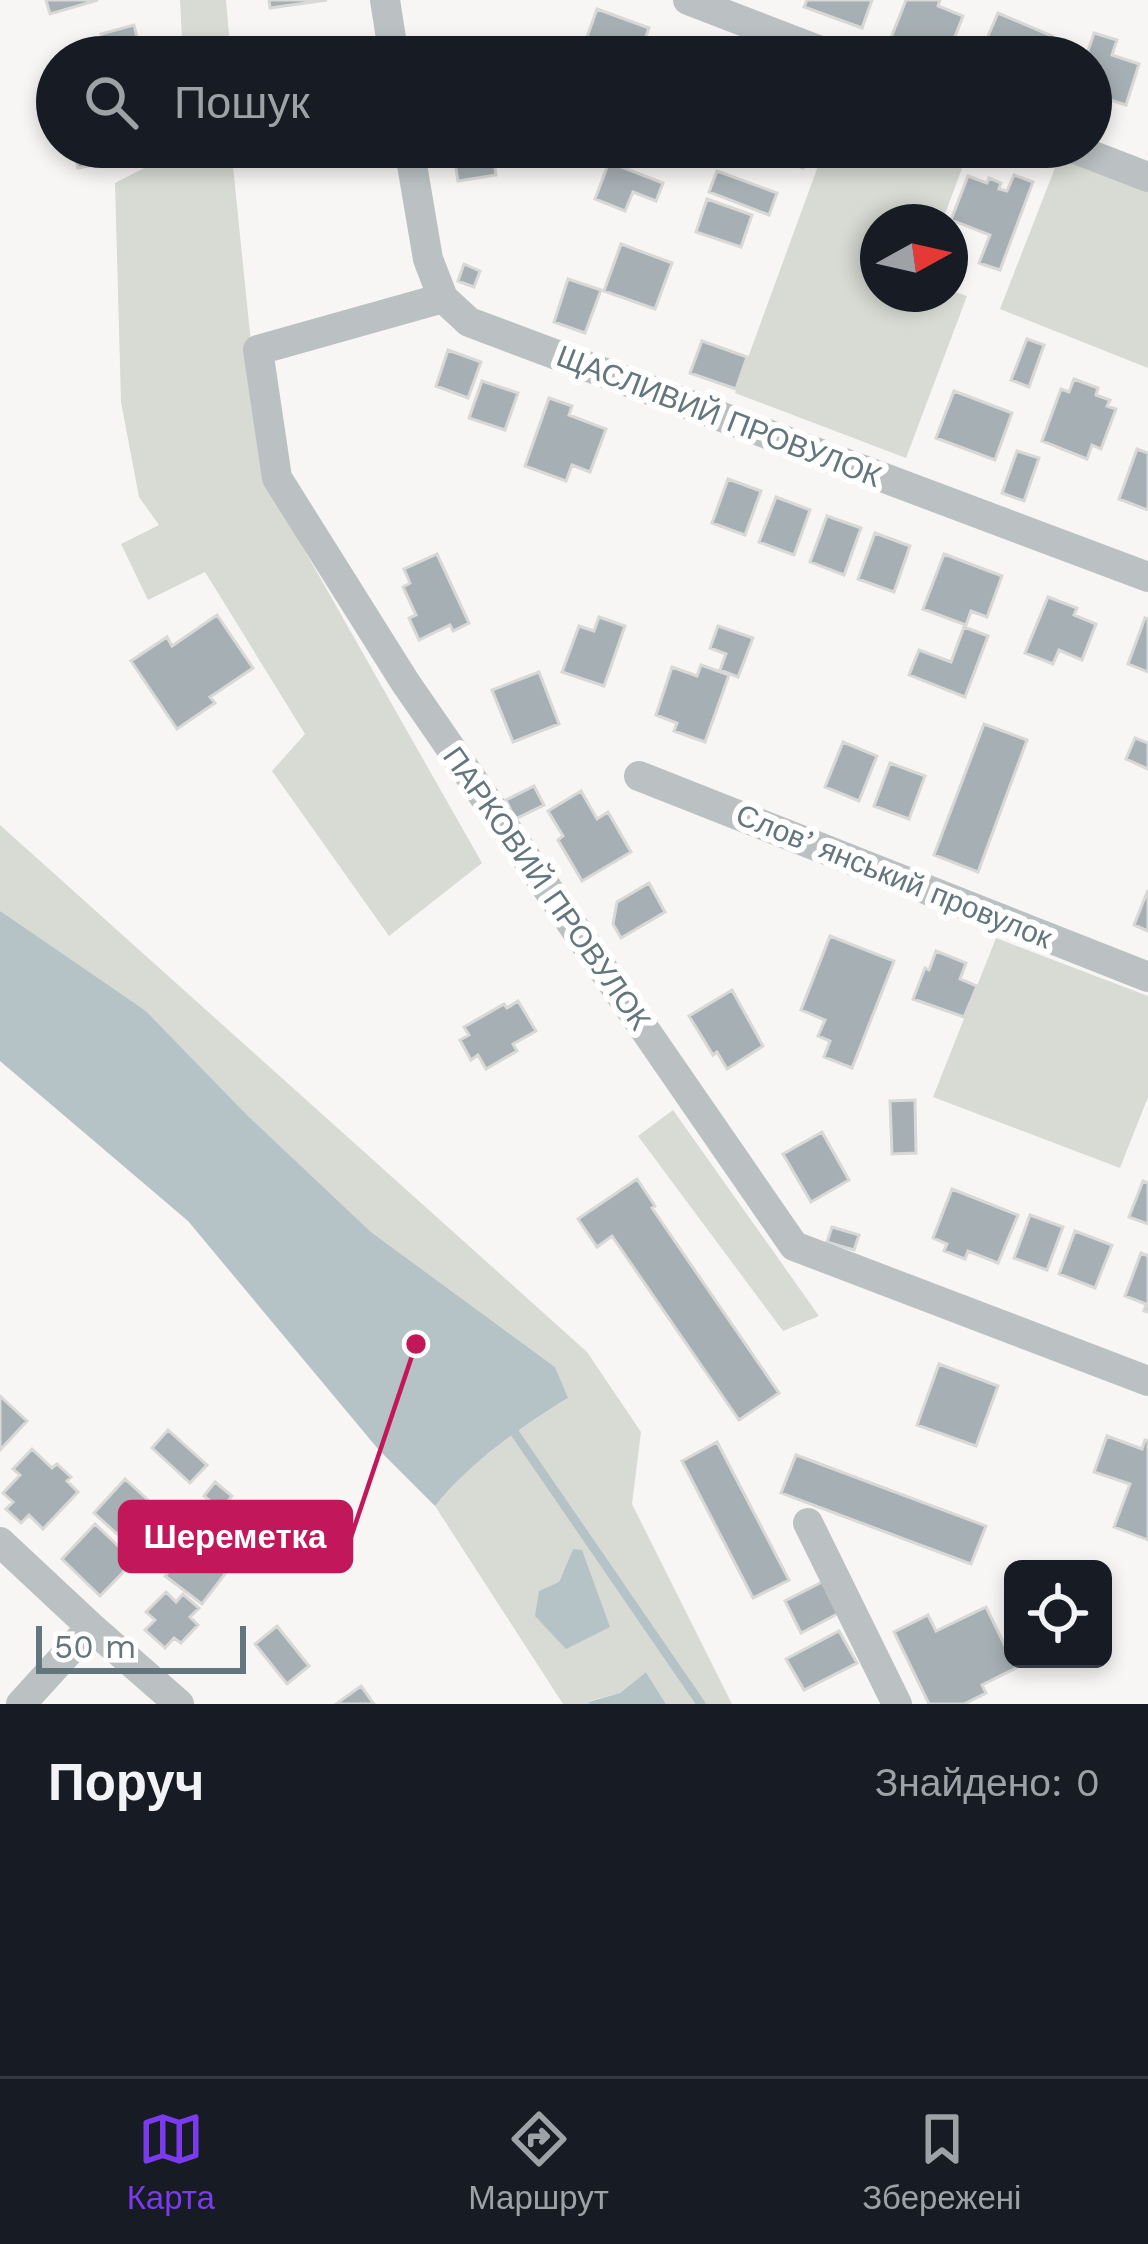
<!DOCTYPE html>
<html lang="uk">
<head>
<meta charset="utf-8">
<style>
	body { margin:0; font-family:"Work Sans",sans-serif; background:#20242c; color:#f1f3f6 }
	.controls { position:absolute; right:36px; bottom:36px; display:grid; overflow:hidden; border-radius:18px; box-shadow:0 6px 18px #0003 }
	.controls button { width:108px; height:108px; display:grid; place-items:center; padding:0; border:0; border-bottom:3px solid #363941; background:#171b24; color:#f1f3f6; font:60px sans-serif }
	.compass { position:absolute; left:860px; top:204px; width:108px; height:108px; border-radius:50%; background:#171b24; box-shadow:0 6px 18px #0003; rotate:82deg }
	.scale { position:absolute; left:36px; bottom:30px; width:210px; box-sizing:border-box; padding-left:12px; border:6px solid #64767d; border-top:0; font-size:33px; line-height:42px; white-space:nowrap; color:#64767d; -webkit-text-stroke:9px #fff; paint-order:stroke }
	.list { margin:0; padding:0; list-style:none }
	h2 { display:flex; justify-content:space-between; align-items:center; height:156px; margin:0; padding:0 48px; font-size:51px }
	h2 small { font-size:39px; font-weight:400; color:#9ea1a6 }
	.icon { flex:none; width:66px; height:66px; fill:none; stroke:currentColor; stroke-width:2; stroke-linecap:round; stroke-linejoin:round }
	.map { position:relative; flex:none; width:1148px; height:1704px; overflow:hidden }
	.search { position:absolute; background:#171b24; box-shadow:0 6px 18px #0003; left:36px; right:36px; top:36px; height:132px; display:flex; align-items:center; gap:30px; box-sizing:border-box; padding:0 42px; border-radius:66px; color:#9ea1a6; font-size:45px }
	.sheet { height:372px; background:#171b24 }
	nav { display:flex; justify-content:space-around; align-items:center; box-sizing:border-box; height:168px; border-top:3px solid #363941; background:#171b24; font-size:33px; color:#9ea1a6 }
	nav a { display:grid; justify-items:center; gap:6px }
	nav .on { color:#7c3aed }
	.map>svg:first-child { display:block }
</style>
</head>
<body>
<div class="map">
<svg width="1148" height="1704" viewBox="0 0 1148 1704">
	<rect width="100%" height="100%" fill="#f7f6f4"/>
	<path fill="#d7dbd3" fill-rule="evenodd" d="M180,0H226L231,57H183Z
		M150,147H231L255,382L280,507L482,863L389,936L272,771L305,734L205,572L148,600L121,544L159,525L139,497L121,402L115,183L150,165Z
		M825,147H970L942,222H878V294H950V290L967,296L906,458L735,393Z
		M1060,155L1148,187V368L1000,309Z
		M0,825L587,1352L641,1432L632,1504L732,1704H666L646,1672L620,1693L589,1701L590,1704H563L435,1506C472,1461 518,1429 567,1399L555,1367L371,1232L247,1115L146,1011L6,917L0,911ZM573,1549L566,1649L559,1582Z
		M996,938L1148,996V1097L1120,1168L933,1097Z
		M673,1110L819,1316L783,1331L638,1136Z"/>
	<path fill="#b6c3c6" d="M0,911L146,1011L247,1115L371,1232L555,1367L568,1398C518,1429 472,1461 435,1506L378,1449L188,1221L0,1061Z
		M573,1549L582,1550L610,1627L566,1649L535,1616L539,1591L559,1582Z
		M646,1672L666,1704H590L588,1702L620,1693Z"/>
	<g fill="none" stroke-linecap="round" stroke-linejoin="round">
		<path stroke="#b6c3c6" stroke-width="9" d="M510,1426L701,1704"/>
	</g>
	<path fill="#a6afb3" stroke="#d8d8d6" stroke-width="3" d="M46,0H98L50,14Z
		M269,0H327L270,8Z
		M807,0H872L862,28L804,7Z
		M906,0H940L938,6L963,16L947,57H938L891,38Z
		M597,9L649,28L638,57H580Z
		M998,13L1052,36L1043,57H979Z
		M134,25L140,49L145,47L148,57H84L105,51L101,34Z
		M1094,33L1117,40L1112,55L1139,64L1126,105L1091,94V57H1086Z
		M677,43L712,57H672Z
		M73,147H140L141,155L78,168Z
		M443,147H492L496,175L458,181L454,158L445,160Z
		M768,147H811L803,168L766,154Z
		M609,162L663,183L656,201L633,192L625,211L595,199Z
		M717,171L777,193L769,215L709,192Z
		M1014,175L1033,182L1000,270L979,263L990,235L951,220L968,176L987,183L989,178L1001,183L999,189L1007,191Z
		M707,199L752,215L741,247L696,232Z
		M621,244L672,263L655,309L604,291Z
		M464,264L480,271L474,287L458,281Z
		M568,279L601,290L585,333L554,322Z
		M1027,339L1044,345L1029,387L1011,380Z
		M702,341L747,357L736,389L690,373Z
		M448,350L481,362L468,398L436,386Z
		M1074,379L1098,388L1096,395L1110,400L1107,406L1116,409L1101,449L1092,445L1087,459L1042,441L1061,389L1069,392Z
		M482,381L518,393L505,430L469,418Z
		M954,391L1012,413L995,460L936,438Z
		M549,398L572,406L569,415L606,429L590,472L572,465L566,481L525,466Z
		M1137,449L1148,453V510L1119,499Z
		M1017,451L1039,458L1024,501L1002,493Z
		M728,479L761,491L745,535L712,523Z
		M776,497L810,510L794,555L759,542Z
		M827,516L861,528L844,575L810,562Z
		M875,533L910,546L894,592L858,579Z
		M437,554L469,623L453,631L450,625L419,640L409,618L416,615L403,587L410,583L404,569Z
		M944,554L1002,576L987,617L971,611L966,625L923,609Z
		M1048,597L1077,608L1074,615L1096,624L1082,660L1059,650L1053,664L1025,653Z
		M217,615L253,668L210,697L215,703L177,729L131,661L167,637L172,646Z
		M599,617L625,626L604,686L562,672L579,626L594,631Z
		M1145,618L1148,619V672L1128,664Z
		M718,626L753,638L738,677L720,670L726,654L710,648Z
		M964,627L988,636L965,697L909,675L919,650L951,662Z
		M701,665L729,675L705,742L674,731L677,723L656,715L672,667L697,676Z
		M539,672L559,724L513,742L492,690Z
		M984,724L1027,740L978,872L934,855Z
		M1135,738L1148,743V769L1126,759Z
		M843,742L877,756L859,801L825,787Z
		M890,763L925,776L909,819L874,806Z
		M534,786L544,805L515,819L506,800Z
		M581,791L597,819L608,812L631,852L582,881L558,840L563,836L548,811Z
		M649,883L665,912L621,938L613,924L617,902Z
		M1148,890V931L1134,925Z
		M830,936L894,961L852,1068L824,1057L830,1041L818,1036L825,1020L801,1010Z
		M936,951L966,963L960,979L977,986L964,1017L913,999L925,968L929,970Z
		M732,990L763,1046L727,1069L717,1052L713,1055L689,1016Z
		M518,1001L536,1031L513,1044L517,1051L486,1069L478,1055L471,1060L460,1040L469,1035L464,1027L504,1004L507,1008Z
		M915,1100L916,1153L892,1154L890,1101Z
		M822,1132L849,1180L811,1202L783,1154Z
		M637,1179L655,1206L652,1208L779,1393L739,1420L612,1236L597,1247L578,1219Z
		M1143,1181L1148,1183V1224L1129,1217Z
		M952,1189L1018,1215L998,1263L968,1251L965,1259L944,1251L947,1244L933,1238Z
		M1030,1215L1063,1227L1047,1270L1014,1258Z
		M832,1227L859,1235L854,1250L827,1242Z
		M1075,1231L1112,1245L1095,1288L1059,1274Z
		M1141,1253L1148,1256V1312L1144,1311L1146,1304L1125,1296Z
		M939,1364L998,1386L976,1446L917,1425Z
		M0,1396L27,1421L0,1450Z
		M168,1430L207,1465L190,1483L152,1448Z
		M1107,1436L1142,1449L1145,1440L1148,1441V1540L1114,1527L1130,1484L1094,1472Z
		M717,1442L789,1580L753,1598L682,1461Z
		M32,1449L52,1468L57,1464L71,1477L67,1481L78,1492L43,1529L29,1515L21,1523L6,1509L13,1502L3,1493L20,1475L13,1469Z
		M796,1455L986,1526L971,1564L781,1493Z
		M125,1479L148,1500L117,1534L94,1513Z
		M215,1482L232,1496L221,1510L204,1496Z
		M95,1524L134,1561L100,1596L62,1559Z
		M192,1542L228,1570L202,1604L165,1576Z
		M824,1581L841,1612L801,1633L785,1601Z
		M166,1592L176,1602L183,1594L199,1608L190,1617L198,1625L181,1643L174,1638L165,1648L145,1630L155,1620L146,1612Z
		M986,1607L1016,1668L982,1685L986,1693L964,1704H929L894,1632L928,1615L936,1631Z
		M277,1626L309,1666L287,1684L255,1644Z
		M839,1631L857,1663L804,1690L786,1659Z
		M361,1686L374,1704H336Z"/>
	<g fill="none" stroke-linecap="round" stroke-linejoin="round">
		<path stroke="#bbc1c3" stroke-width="30" d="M385,0L394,57
			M688,0L836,57
			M409,147L428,259L443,298L469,322L1148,577
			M1070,147L1148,177
			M443,298L258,350L277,478L405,682L794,1246L1148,1381
			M639,776L1148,977
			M808,1523L897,1704
			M0,1542L91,1627L179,1704
			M21,1704L91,1627"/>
	</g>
	<g text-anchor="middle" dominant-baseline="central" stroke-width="12" stroke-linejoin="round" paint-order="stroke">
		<g font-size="30" fill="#64767d" stroke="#fff">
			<text transform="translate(719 416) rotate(21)">ЩАСЛИВИЙ ПРОВУЛОК</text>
			<text transform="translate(894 876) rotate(22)">Словʼянський провулок</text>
			<text transform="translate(547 888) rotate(55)">ПАРКОВИЙ ПРОВУЛОК</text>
		</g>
	</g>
	<path fill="none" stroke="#c2185b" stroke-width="4.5" d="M416 1344L351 1537"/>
	<circle fill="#c2185b" stroke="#fff" stroke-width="4.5" cx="416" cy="1344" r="12"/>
	<rect fill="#c2185b" stroke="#c2185b" stroke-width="4.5" x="120" y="1502" width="231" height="69" rx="12"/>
	<g font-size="33" text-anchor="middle" font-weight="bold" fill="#fff">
		<text x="235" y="1548">Шереметка</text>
	</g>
</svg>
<div class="controls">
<button><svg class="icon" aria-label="locate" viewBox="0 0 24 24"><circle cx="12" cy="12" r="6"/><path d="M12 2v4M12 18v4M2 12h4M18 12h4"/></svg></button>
</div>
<svg class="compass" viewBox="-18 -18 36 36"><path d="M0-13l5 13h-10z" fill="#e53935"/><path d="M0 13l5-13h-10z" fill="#9ea1a6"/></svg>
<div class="scale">50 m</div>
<div class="search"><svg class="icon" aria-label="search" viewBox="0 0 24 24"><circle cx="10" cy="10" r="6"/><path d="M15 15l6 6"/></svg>Пошук</div>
</div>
<section class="sheet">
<h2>Поруч<small>Знайдено: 0</small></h2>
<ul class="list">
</ul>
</section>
<nav>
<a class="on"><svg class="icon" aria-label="map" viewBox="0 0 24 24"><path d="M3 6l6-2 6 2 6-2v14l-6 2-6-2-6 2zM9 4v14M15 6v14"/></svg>Карта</a>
<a><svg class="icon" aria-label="directions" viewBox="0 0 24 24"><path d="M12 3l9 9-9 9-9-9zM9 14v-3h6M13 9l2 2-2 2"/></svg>Маршрут</a>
<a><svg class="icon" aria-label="saved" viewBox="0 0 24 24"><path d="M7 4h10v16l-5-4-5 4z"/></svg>Збережені</a>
</nav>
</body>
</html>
